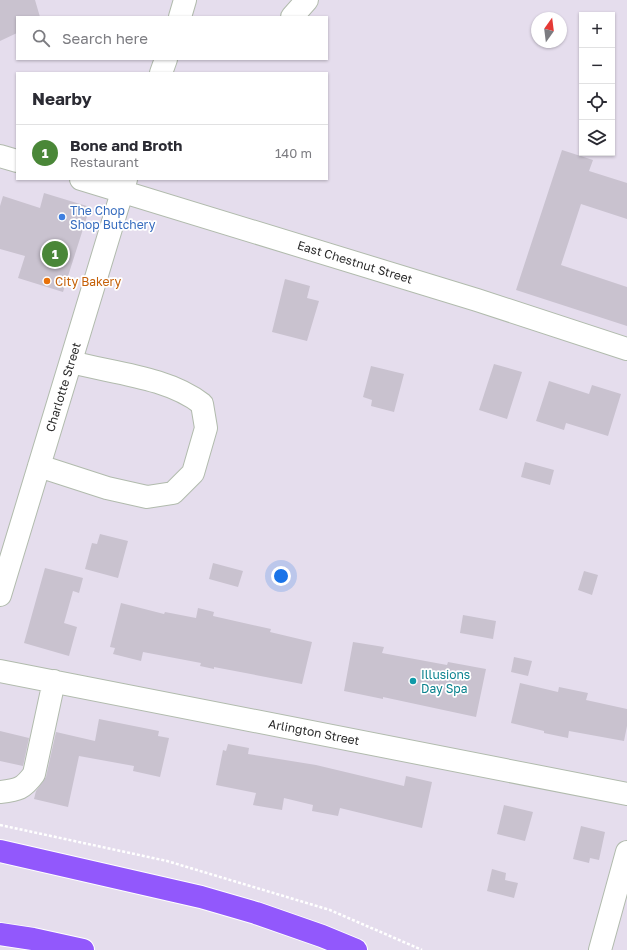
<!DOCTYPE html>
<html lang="en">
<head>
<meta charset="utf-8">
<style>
	body { margin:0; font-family:"Golos Text",sans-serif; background:#f7f7f7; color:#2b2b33 }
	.controls { position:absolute; right:12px; top:12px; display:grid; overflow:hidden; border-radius:0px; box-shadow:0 1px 3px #0004 }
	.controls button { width:36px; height:36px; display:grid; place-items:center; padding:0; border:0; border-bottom:1px solid #e1e1e2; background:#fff; color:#2b2b33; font:20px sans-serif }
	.compass { position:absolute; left:531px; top:12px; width:36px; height:36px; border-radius:50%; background:#fff; box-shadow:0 1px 3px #0004; rotate:14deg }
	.you { position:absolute; left:281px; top:576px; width:14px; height:14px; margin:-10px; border:3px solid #fff; border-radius:50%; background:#1a73e8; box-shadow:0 0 0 6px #1a73e833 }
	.badge { display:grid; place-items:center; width:26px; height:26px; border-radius:50%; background:#4a8738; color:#fff; font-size:13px; font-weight:700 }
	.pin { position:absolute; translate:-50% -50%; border:2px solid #fff; box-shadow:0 1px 4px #0006 }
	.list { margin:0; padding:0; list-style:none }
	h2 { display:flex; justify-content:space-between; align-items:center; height:52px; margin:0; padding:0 16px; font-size:17px }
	h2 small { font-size:13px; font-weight:400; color:#7c7c81 }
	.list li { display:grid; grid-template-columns:26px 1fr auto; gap:12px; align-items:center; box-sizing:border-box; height:56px; padding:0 16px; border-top:1px solid #e1e1e2 }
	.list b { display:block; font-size:15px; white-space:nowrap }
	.list p { margin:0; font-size:13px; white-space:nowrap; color:#7c7c81 }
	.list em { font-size:13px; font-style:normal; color:#7c7c81 }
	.icon { flex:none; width:22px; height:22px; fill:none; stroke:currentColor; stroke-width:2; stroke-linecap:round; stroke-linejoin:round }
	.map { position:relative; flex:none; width:627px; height:950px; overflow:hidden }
	.search { position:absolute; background:#fff; box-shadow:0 1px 3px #0004; left:16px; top:16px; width:312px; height:44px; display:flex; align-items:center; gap:10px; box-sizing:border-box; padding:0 14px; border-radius:0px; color:#7c7c81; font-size:15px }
	.panel { position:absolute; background:#fff; box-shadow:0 1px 3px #0004; left:16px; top:72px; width:312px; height:108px; border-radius:0px }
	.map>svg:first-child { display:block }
</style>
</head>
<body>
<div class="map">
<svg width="627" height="950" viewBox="0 0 627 950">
	<rect width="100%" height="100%" fill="#e5dded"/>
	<path fill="#c9c2cf" d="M0,0H35L40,17H17V33L0,41Z
		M562,150L593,160L589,171L627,183V219L581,204L561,265L627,287V326L516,290Z
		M44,193L90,207L63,292L18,278L25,256L0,249V206L3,196L40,208Z
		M285,279L310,286L307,298L319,301L307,341L272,332Z
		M494,364L522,372L507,419L479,410Z
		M371,366L404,374L394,412L371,406L372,400L363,397Z
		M549,381L589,394L592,385L621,394L608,436L566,423L564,430L536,421Z
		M525,462L554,470L550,485L521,477Z
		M100,534L128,541L118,578L85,569L92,543L97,544Z
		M213,563L243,571L238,587L209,579Z
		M45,568L83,578L79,593L73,591L64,623L77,627L69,656L24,643Z
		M584,571L598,575L592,595L578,590Z
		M121,603L164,614L165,612L196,618L198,608L214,612L213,616L271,629L270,632L312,642L302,684L214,667V669L200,666L201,663L143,652L141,661L113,654L115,648L110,647Z
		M463,615L496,621L493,639L460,633Z
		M353,642L384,647L382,653L447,665L448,662L486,669L476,717L383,697V699L344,691Z
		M514,657L532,661L528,676L511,672Z
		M520,683L558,692L559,687L588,693L586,700L627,709V726L624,741L569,731L568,738L544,733V731L511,723Z
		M99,719L159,731L158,736L169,738L160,777L133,771L134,766L79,756L68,807L34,799L36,791L46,777L56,732L95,741Z
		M0,731L29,738L23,766L0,761Z
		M228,744L249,748L248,754L316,765L404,786L406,776L432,782L422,828L340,808L338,816L312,811L313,805L284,798L282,810L253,805L256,793L216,785L223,750L226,751Z
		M504,805L533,812L525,841L497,834Z
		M581,826L605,832L599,860L590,858L589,863L573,859Z
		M492,869L506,873L505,880L518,883L514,898L487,891Z"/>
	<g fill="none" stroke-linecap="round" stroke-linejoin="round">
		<g stroke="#b1bbad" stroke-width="24">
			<path id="minor" d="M180,17L185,0
				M292,17L307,0
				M161,73L166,59
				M0,156L17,161
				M81,179L477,300L627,349
				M39,466L107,488L147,497L173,493L193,473L206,428L202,404C168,377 112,373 71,362
				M0,595L126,179
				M0,671L627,794
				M0,792C18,790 23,789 34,774L54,681
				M600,950L627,852"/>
		</g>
		<g stroke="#fff" stroke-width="24">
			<path id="highway" d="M0,851L201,897L256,913L322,936L356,950
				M0,934L33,939L83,950"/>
		</g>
		<path stroke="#fff" stroke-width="2.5" stroke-dasharray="3 2" stroke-linecap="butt" d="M0,825L167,861L330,910L422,950"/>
		<use href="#minor" stroke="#fff" stroke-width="22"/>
		<use href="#highway" stroke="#9258fc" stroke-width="22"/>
	</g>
	<circle fill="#3f7fe0" stroke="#fff" stroke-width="1.5" cx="62" cy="217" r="4"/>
	<circle fill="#e8710a" stroke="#fff" stroke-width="1.5" cx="47" cy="281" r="4"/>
	<circle fill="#0f9aa8" stroke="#fff" stroke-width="1.5" cx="413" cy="681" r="4"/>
	<g text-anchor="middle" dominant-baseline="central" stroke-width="3.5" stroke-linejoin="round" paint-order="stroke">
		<g font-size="12" fill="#366cbe" stroke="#fff" text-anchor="start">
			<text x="70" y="210">The Chop<tspan x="70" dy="14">Shop Butchery</tspan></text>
		</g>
		<g font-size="12" fill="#2b2b2b" stroke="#fff">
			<text transform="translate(355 262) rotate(17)">East Chestnut Street</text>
			<text transform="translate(63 387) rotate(-73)">Charlotte Street</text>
			<text transform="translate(314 732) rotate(11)">Arlington Street</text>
		</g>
		<g font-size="12" fill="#c56008" stroke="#fff" text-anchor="start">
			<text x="55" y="281">City Bakery</text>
		</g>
		<g font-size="12" fill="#0d838f" stroke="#fff" text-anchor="start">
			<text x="421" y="674">Illusions<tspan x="421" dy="14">Day Spa</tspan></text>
		</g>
	</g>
</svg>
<div class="controls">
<button>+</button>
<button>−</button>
<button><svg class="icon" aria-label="locate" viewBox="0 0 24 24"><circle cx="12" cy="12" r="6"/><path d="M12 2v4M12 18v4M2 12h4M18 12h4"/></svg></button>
<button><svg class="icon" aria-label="layers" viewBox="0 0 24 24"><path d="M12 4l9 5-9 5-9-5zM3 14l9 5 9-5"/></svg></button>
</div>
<svg class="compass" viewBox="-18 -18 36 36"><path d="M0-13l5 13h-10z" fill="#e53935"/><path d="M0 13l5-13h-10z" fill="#7c7c81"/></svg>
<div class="you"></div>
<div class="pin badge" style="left:55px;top:254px">1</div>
<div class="search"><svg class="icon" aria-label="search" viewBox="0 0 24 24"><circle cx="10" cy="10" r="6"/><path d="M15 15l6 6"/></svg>Search here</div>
<section class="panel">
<h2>Nearby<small></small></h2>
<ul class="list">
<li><span class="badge">1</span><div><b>Bone and Broth</b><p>Restaurant</p></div><em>140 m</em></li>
</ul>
</section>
</div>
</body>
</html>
